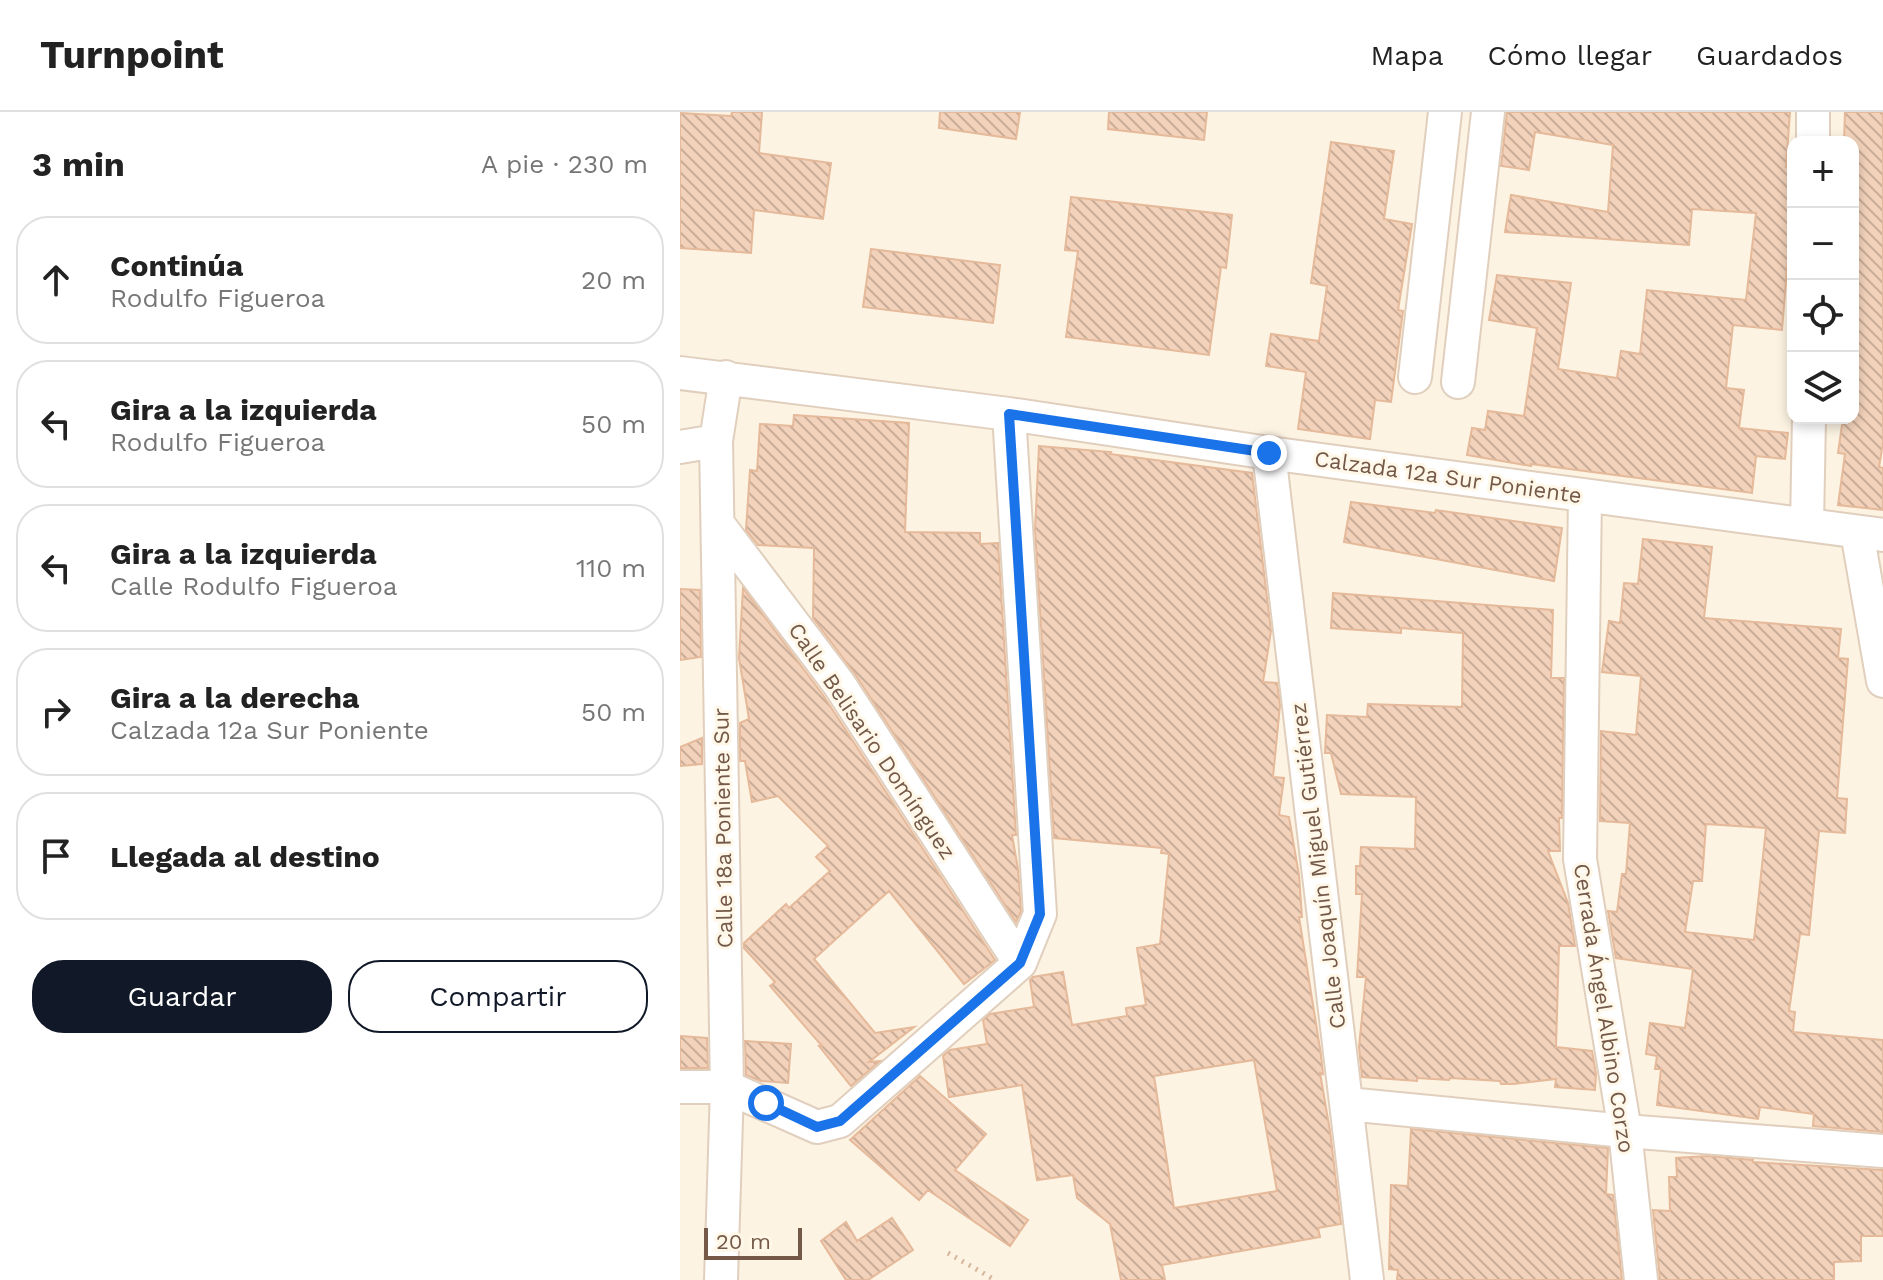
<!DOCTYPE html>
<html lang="es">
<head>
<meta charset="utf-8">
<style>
	body { margin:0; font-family:"Work Sans",sans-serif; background:#f2f2f2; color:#222 }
	.controls { position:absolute; right:24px; top:24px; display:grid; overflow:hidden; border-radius:16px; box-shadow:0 4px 12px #0003 }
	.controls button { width:72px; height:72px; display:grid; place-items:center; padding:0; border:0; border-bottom:2px solid #e0e0e0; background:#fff; color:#222; font:40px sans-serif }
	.scale { position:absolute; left:24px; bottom:20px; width:98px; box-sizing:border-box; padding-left:8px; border:4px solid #745948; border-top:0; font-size:22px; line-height:28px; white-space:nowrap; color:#745948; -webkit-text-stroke:6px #fff7e8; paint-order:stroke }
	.stop { position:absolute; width:24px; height:24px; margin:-18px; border:6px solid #1a73e8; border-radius:50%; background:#fff }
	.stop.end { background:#1a73e8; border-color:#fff; box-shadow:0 2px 8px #0008 }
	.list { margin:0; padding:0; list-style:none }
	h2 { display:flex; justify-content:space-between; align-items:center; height:104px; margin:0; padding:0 32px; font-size:34px }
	h2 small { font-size:26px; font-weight:400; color:#767676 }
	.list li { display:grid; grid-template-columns:52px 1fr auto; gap:24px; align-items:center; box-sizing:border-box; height:128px; margin:0 16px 16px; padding:0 16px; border:2px solid #e0e0e0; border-radius:32px }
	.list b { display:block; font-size:30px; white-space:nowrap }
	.list p { margin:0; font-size:26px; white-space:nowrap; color:#767676 }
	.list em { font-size:26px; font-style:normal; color:#767676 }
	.actions { display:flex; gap:16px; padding:24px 32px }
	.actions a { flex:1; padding:18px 0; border:2px solid #111827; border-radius:32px; text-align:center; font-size:28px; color:#111827 }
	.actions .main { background:#111827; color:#fff }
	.icon { flex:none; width:44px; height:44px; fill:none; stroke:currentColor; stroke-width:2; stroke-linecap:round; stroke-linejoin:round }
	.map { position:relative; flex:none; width:1203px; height:1168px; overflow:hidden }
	header { display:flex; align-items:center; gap:48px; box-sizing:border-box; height:112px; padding:0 40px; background:#fff; border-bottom:2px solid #e0e0e0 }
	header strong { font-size:38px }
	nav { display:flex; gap:44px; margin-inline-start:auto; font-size:28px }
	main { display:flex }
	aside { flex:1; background:#fff }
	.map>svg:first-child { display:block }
</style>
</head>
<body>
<header>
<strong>Turnpoint</strong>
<nav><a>Mapa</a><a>Cómo llegar</a><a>Guardados</a></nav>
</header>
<main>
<aside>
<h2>3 min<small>A pie · 230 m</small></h2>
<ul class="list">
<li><svg class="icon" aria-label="ahead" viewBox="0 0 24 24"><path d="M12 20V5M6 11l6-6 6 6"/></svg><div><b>Continúa</b><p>Rodulfo Figueroa</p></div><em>20 m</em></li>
<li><svg class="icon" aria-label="left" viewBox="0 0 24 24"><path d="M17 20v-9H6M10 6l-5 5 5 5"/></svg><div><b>Gira a la izquierda</b><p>Rodulfo Figueroa</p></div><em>50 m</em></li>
<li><svg class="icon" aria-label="left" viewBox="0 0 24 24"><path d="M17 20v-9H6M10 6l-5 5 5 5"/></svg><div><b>Gira a la izquierda</b><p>Calle Rodulfo Figueroa</p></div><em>110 m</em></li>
<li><svg class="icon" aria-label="right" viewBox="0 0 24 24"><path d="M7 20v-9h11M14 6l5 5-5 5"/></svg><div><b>Gira a la derecha</b><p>Calzada 12a Sur Poniente</p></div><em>50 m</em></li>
<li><svg class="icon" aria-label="arrive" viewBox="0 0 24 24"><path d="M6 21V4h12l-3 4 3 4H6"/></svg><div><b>Llegada al destino</b></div></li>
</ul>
<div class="actions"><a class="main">Guardar</a><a>Compartir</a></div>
</aside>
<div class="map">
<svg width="1203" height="1168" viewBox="0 0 1203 1168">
	<defs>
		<pattern id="building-back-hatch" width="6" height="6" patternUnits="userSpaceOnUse" patternTransform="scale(2)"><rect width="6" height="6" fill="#f2d2ba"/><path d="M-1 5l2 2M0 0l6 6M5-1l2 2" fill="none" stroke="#c9ad99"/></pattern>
	</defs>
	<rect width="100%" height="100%" fill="#fcf3e2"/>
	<path fill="url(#building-back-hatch)" stroke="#e5b99a" stroke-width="2" fill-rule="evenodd" d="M52,0H82L79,41L151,51L143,107L74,98L71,141L0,136V1L51,4Z
		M260,0H340L336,27L259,16Z
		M429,0H527L524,28L428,17Z
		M827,0H1110L1106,55H1113V84L1102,218L1053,213L1046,276L1064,278L1059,316L1108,321L1105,347L1076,344L1072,381L851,352V354L787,343L792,316L805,318L808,299L844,304L857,216L809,208L817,163L891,171L878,257L937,266L941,239L960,242L967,178L1066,188L1076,101L1012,97L1009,133L825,120L831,83L928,100L933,33L855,20L849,58L821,54Z
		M1165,0H1203V331L1199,355L1203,356V398L1158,393L1165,342L1158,341L1163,306H1173V30H1164Z
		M651,30L714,39L704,107L732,112L718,198L723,199L711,290L695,288L690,327L618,317L626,260L586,254L591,222L639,229L647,174L631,171Z
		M391,85L552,103L546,156L541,155L529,243L386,225L398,139L385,138Z
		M191,137L320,153L313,211L183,195Z
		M114,303L229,311L225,420L300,421V432L318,431L336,723H332L338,757L341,799L336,810L175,562L133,506L134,436L78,433L66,418L70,358L77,359L80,312L113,314Z
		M359,334L431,340L430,342L572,361L591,519L583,570L597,571L600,593L593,665L604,666L599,703L609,705L619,763L622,805H619L641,943L643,962L640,961L650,1019L661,1112L638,1116L640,1125L482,1153L485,1168H441L430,1112L397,1086L393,1063L357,1068L342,973L269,985L263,944L270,938L307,932L303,908L310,902L354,895L350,868L353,865L383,860L392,913L447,904L446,896L466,893L457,836L480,832L489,742L481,741L482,736L374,726L355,418ZM574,948L597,1079L494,1096L474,964Z
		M671,390L755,401L756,398L882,416L874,469L664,430Z
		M963,427L1032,435L1024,506L1161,517L1158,546L1168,547L1157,686L1167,687L1165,721L1139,719L1129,823L1120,822L1109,899L1115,900L1113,920L1203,928V1020L1133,1014L1134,1002L1080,995L1078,1007L977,993L981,957H975L977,944L966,942L970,911L1005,916L1013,857L936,846L928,799L937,800L942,762H946L950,711L920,709L921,619L956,623L961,564L922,560L929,509L940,511L944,471L958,472ZM1026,712L1086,716L1074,828L1005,820L1013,769H1022Z
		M63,476L143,583L315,848L284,872L209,779L134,847L195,921L234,915L189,950L200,949L171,974L139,934H142L90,874L95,870L64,836V831L106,792L109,796L150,759L136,745L148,734L98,684L72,690L65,649H60V611L69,607L59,546Z
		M0,477L20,478L21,545L0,548Z
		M653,481L873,498L871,566H884L882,706H879L880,739H868L888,791L895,834H879L876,935L912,939L916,962L915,978L875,975L876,967L833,972H821L820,969L770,966L769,968L737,966V969L682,965L679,935L686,865H677L682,782H676V754H680L681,735L735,737L736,685L661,682L651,641H645L647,603L687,605L688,592L782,595L783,521L721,516V521L651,516Z
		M22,626V652L0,654V635Z
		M0,924L27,926L28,956H0Z
		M65,929L111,932L108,971L81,969L66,963Z
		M240,964L306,1022L275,1058L348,1108L330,1134L248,1078L239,1088L170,1028Z
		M731,1017L928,1036L926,1082L933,1083L942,1168H717L718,1158L709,1157L711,1073L728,1074Z
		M1028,1044L1073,1048V1050L1203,1058V1124H1181V1149L1154,1150V1168H980L973,1098L990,1099L989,1065H997L996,1046Z
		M212,1106L233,1138L188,1168H166L141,1129L166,1110L177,1129Z"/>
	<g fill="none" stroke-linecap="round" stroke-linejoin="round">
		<g stroke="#e1cfbe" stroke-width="36">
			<path id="street" d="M1133,30V0
				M0,261L329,302L589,341L1203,423
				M735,265L765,0
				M778,270L808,0
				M0,335L36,329
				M589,341L687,1168
				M905,384L900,747L945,1019L961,1168
				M38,412L159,572L340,851
				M1127,413L1129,306
				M1177,420L1203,569
				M0,975H47L137,1015L160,1009L340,851L360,802L329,302
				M667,992L945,1019L1203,1039
				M41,1168L47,975L36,329L46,265"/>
		</g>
		<path stroke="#d7b59d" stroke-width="5" stroke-dasharray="2 6" stroke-linecap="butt" d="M268,1141L315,1168"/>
		<use href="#street" stroke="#fff" stroke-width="32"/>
	</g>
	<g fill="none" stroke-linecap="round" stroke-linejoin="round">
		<path stroke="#1a73e8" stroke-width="10" d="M86,991L137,1015L160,1009L340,851L360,802L329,302L589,341"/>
	</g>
	<g text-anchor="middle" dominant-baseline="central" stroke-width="6" stroke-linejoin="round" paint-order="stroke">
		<g font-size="22" fill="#745948" stroke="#fff7e8">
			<text transform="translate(768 365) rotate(8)">Calzada 12a Sur Poniente</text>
			<text transform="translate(192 629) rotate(56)">Calle Belisario Domínguez</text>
			<text transform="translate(43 716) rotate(-91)">Calle 18a Poniente Sur</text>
			<text transform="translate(638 754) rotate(-97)">Calle Joaquín Miguel Gutiérrez</text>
			<text transform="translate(924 896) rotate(81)">Cerrada Ángel Albino Corzo</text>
		</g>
	</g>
</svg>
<div class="controls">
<button>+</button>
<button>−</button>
<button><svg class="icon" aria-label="locate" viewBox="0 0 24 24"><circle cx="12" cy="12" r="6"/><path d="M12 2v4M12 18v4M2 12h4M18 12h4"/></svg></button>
<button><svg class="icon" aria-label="layers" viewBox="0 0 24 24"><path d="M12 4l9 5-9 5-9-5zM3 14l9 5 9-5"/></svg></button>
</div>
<div class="scale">20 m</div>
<div class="stop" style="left:86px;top:991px"></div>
<div class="stop end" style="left:589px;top:341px"></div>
</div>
</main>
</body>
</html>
